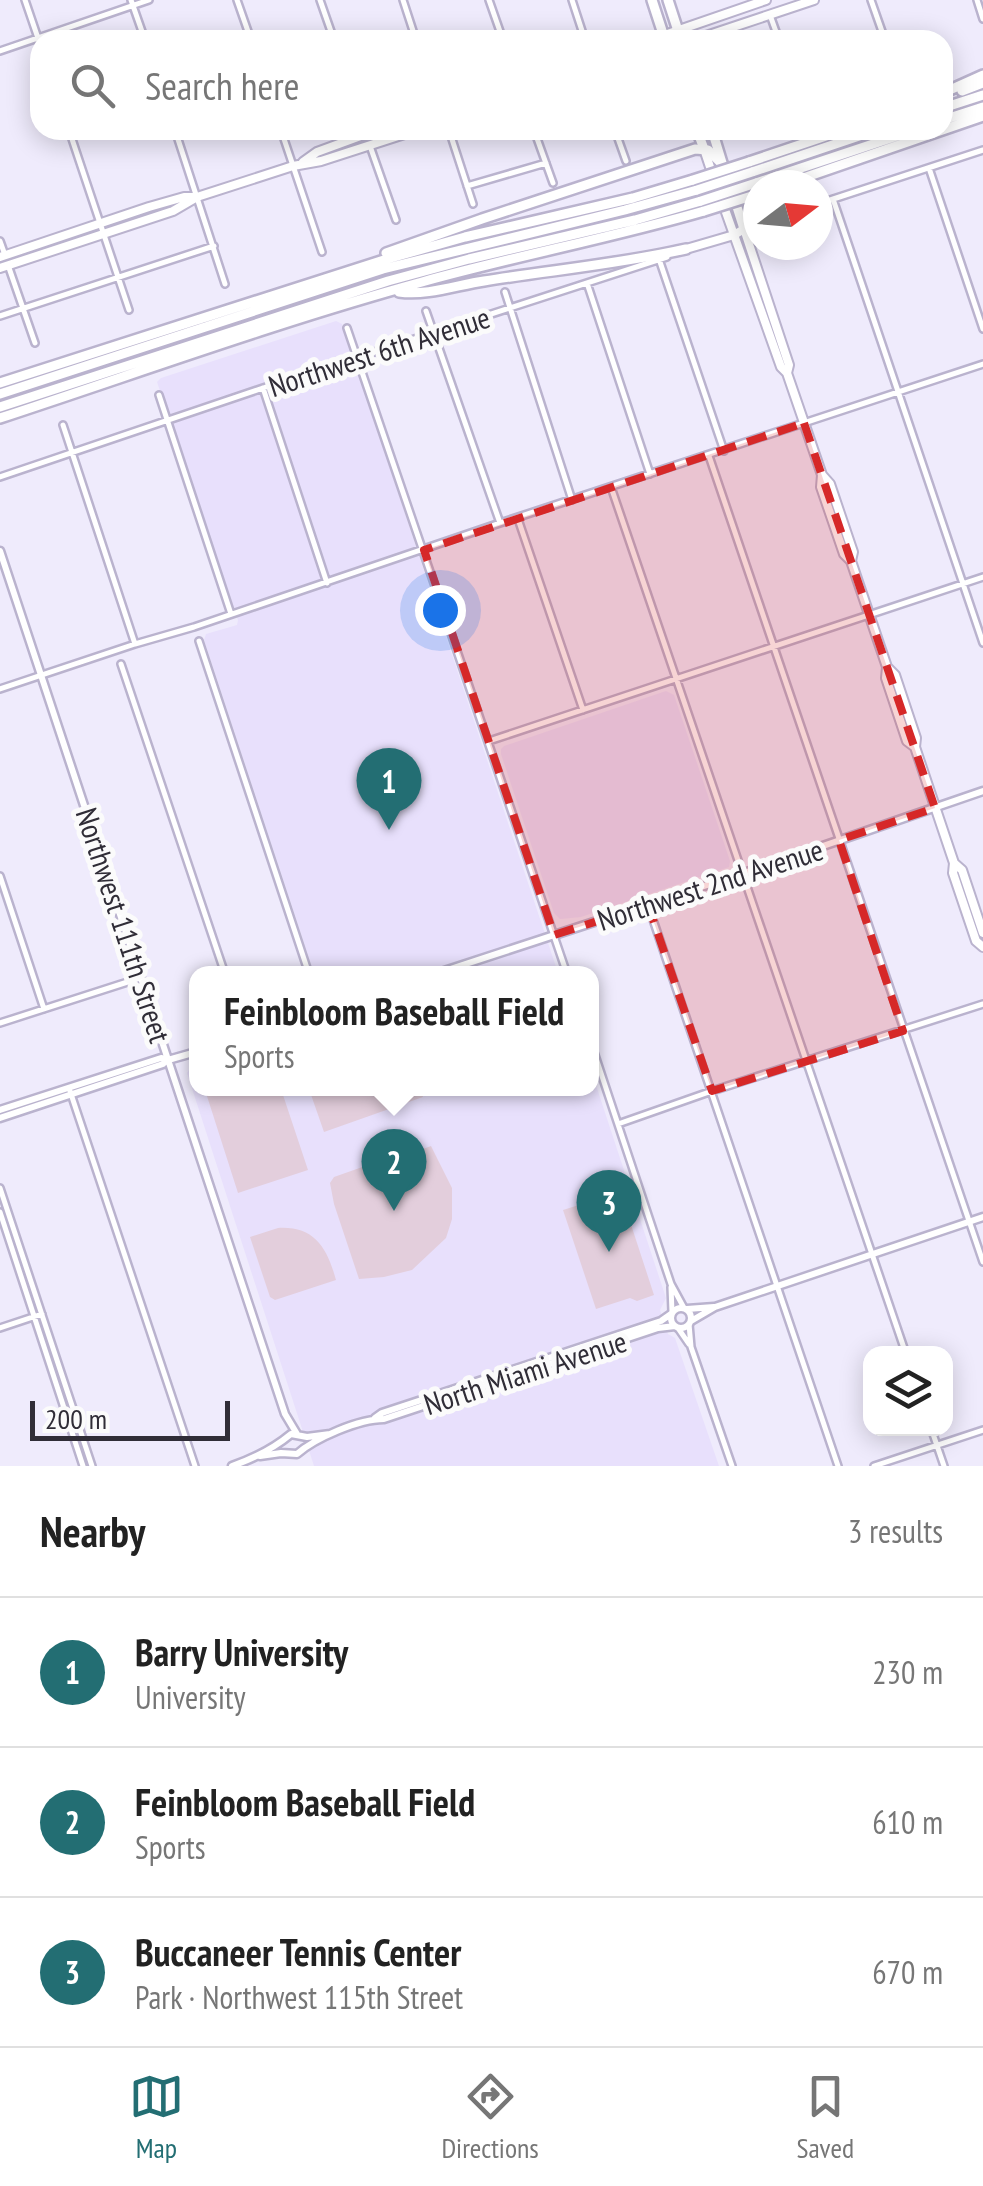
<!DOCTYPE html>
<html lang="en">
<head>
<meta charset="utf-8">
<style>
	body { margin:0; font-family:"PT Sans Narrow",sans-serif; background:#f2f2f2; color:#222 }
	.controls { position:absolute; right:30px; bottom:30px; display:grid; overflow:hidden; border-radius:20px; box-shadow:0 5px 25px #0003 }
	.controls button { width:90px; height:90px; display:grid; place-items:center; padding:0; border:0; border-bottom:2px solid #e0e0e0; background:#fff; color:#222; font:50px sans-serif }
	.compass { position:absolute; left:743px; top:170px; width:90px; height:90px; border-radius:50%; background:#fff; box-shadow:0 5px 25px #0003; rotate:74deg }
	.scale { position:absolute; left:30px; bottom:25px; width:200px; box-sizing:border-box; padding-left:10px; border:5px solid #302d37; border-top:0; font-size:28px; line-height:35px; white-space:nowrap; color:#302d37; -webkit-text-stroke:8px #fbfbfb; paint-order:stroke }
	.you { position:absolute; left:440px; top:610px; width:35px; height:35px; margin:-25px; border:8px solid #fff; border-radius:50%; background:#1a73e8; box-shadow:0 0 0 15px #1a73e833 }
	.badge { display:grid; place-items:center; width:65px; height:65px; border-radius:50%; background:#236e73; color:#fff; font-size:32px; font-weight:700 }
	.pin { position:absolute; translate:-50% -82px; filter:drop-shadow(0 2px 5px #0008) }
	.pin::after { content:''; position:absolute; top:52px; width:35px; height:30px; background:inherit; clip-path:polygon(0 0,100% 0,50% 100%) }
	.popup { position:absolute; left:189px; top:966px; width:410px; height:130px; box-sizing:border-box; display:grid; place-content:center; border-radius:20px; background:#fff; filter:drop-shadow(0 2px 8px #0005); font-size:32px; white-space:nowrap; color:#767676 }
	.popup b { font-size:38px; color:#222 }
	.popup::after { content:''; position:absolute; left:50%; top:100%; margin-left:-20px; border:20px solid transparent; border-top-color:#fff }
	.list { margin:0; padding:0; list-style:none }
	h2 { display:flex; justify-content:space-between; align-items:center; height:130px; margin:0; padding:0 40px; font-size:42px }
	h2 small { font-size:32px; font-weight:400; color:#767676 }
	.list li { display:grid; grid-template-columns:65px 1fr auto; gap:30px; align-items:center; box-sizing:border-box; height:150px; padding:0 40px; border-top:2px solid #e0e0e0 }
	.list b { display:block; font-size:38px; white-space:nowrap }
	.list p { margin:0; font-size:32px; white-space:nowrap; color:#767676 }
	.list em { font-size:32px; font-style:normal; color:#767676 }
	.icon { flex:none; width:55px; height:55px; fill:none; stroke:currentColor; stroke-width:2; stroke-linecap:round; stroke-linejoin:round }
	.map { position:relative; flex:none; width:983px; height:1466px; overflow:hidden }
	.search { position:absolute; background:#fff; box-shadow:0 5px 25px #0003; left:30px; right:30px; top:30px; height:110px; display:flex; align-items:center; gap:25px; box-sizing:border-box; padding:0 35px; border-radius:30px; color:#767676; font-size:38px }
	.sheet { height:580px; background:#fff }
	nav { display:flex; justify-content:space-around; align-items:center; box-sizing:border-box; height:140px; border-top:2px solid #e0e0e0; background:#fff; font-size:28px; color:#767676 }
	nav a { display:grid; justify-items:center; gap:5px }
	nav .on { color:#236e73 }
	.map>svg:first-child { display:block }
</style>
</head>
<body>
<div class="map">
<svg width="983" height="1466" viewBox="0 0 983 1466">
	<rect width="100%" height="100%" fill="#efebfc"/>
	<path fill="#e8e0fc" d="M336,321L342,324L558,973H314L204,640L206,634L237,625L238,620L157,382L161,378Z
		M666,691L674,695L730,861L729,867L581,917L560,919L554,913L501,754V749L504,746Z
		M193,1063H196V1088H592V1073L666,1298L660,1310L668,1334L675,1338L719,1466H314L187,1073Z"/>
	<path fill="#e3cedc" d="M220,1089H281L308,1170L238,1193L206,1093Z
		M309,1089H420L423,1097L324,1132Z
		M431,1146L452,1188V1219L446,1238L412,1270L384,1277L359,1279L334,1204L330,1183L334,1177L419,1147L423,1149Z
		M622,1197L654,1295L637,1301L630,1298L596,1309L563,1210L598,1199L600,1205Z
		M278,1228C314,1226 327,1247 336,1280L275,1300L270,1297L250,1237Z"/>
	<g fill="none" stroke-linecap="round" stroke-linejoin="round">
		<g stroke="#bab3ce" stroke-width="10">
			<path id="minor" d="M25,0L40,44
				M131,0L145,40
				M237,0L251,40
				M320,0L334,40
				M403,0L416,40
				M489,0L503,40
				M572,0L585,40
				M871,0L885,40
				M977,0L983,19
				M770,15L779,40
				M0,51L149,0
				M69,130L129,310
				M175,130L225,284
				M281,130L322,252
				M449,130L473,204
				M534,130L553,183
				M615,130L626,161
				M370,146L396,220
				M929,168L983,329
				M467,186L546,163
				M833,199L983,643
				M818,204L983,150
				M744,229L758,224
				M0,241L5,255
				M659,259L724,451
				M8,265L35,343
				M587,283L650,474
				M505,292L572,500
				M426,311L500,523
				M0,316L214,246
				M347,328L567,974
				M263,388L327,583
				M159,395L231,614
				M63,425L135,644
				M709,456L983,1262
				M0,477L263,388L667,257
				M611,487L906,1354
				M518,519L583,710
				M199,641L309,974
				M121,664L225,974
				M0,689L135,644L194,627L500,523L983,364
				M489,741L983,577
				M0,876L44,1009
				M648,905L838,1466
				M0,1023L140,978
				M592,1046L671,1284L684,1308
				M69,1088L195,1466
				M618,1124L712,1091L983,1004
				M0,1188L92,1466
				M0,1212L83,1466
				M671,1287L672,1312
				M689,1324L691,1347L732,1466
				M0,1328L42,1314
				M678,1328L689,1344
				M931,1428L944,1466
				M874,1466L983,1430"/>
		</g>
		<g stroke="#bab3ce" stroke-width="11">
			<path id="tertiary" d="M0,551L285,1414L297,1434
				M435,974L744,873L983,791
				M0,1110L161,1058L168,1060L196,1052
				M0,1118L163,1064L167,1060
				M671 1318a10 10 0 1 1 20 0a10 10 0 1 1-20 0Z
				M687,1309L714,1307
				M691,1321L715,1307L983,1217
				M375,1418L382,1413L661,1321L671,1314
				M260,1456L281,1453L297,1454C315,1438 359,1419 384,1419L658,1328L675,1326
				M232,1466C255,1458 273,1449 291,1434L307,1437L330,1434"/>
		</g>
		<g stroke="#bab3ce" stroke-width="12">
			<path id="secondary" d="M704,149L717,188
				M722,201L781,367L787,373
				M744,229L789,365L787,373L822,475L830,484L853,552L851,561L887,667L886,678L907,741L915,747
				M822,475L821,487L844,554L851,561
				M887,667L895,675L916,738L915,747L954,863L953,873L976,941L983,947
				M954,863L962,870L983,933"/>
		</g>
		<g stroke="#bab3ce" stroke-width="12">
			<path id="primary" d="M650,40L766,0
				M694,40L814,0
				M303,162L317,152L377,130
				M686,249L734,235L744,229
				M0,257L149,207L184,197H197
				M0,268L173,211L197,197L293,166L321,161L417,130"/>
		</g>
		<g stroke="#bab3ce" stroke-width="14">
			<path id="trunk" d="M652,0L665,40
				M668,0L681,40
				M697,130L704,149
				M712,130L723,166
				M730,185L744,229"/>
		</g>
		<g stroke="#bab3ce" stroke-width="14">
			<path id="motorway" d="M962,91L983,83
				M943,93L983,75
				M943,108L983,95
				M943,120L983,107
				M749,162L844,130
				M752,172L877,130
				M756,183L915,130
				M783,185L983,116
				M386,253L482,219L695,149L708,150L723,165
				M399,292C427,296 457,285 484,281C552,270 620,264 686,249
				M0,383L387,259L465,237L633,198L693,180
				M0,394L383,269L625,210L697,190
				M0,407L388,281L469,259L635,220L701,201
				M0,418C140,372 280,321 422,282C515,256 611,238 704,211"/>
		</g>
		<use href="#minor" stroke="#fff" stroke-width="5"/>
		<use href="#tertiary" stroke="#fff" stroke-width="6"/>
		<use href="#secondary" stroke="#fff" stroke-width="8"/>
		<use href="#primary" stroke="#fff" stroke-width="8"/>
		<use href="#trunk" stroke="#fff" stroke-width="9"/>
		<use href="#motorway" stroke="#fff" stroke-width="9"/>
		<g stroke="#bab3ce" stroke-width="14" stroke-linecap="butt">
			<path id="motorway-bridge" d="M693,180L749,162
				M697,190L752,172
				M701,201L756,183
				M704,211L758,194"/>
		</g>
		<use href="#motorway-bridge" stroke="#fff" stroke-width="9"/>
	</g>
	<path fill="#d62828" fill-opacity="0.2" stroke="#d62828" stroke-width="8" stroke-dasharray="20 12" stroke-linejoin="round" d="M804,423L935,808L839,840L903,1031L712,1091L648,905L554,935L424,550Z"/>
	<g text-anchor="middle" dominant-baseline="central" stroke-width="10" stroke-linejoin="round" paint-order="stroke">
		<g font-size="30" fill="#302d37" stroke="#fbfbfb">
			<text transform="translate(379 351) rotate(-18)">Northwest 6th Avenue</text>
			<text transform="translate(710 884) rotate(-18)">Northwest 2nd Avenue</text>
			<text transform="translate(124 925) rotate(72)">Northwest 111th Street</text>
			<text transform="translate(525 1372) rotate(-18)">North Miami Avenue</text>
		</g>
	</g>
</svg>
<div class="controls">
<button><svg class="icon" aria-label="layers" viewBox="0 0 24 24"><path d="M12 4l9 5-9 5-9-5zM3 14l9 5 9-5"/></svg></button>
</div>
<svg class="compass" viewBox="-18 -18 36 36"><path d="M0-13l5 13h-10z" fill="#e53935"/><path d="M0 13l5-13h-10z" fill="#767676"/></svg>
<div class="scale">200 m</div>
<div class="you"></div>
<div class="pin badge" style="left:389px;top:830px">1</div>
<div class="pin badge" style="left:394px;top:1211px">2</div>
<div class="popup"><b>Feinbloom Baseball Field</b>Sports</div>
<div class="pin badge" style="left:609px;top:1252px">3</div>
<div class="search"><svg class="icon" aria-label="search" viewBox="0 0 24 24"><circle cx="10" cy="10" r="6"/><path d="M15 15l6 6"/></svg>Search here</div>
</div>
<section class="sheet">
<h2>Nearby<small>3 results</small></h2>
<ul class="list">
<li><span class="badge">1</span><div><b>Barry University</b><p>University</p></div><em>230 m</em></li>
<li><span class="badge">2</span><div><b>Feinbloom Baseball Field</b><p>Sports</p></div><em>610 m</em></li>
<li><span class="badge">3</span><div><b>Buccaneer Tennis Center</b><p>Park · Northwest 115th Street</p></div><em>670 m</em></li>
</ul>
</section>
<nav>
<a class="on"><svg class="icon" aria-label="map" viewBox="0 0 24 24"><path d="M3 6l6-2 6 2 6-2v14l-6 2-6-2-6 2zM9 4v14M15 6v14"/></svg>Map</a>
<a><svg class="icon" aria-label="directions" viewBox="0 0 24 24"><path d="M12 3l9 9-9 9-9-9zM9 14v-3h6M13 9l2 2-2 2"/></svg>Directions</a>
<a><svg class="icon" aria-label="saved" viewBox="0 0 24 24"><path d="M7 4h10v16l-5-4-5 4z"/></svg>Saved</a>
</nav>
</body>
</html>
